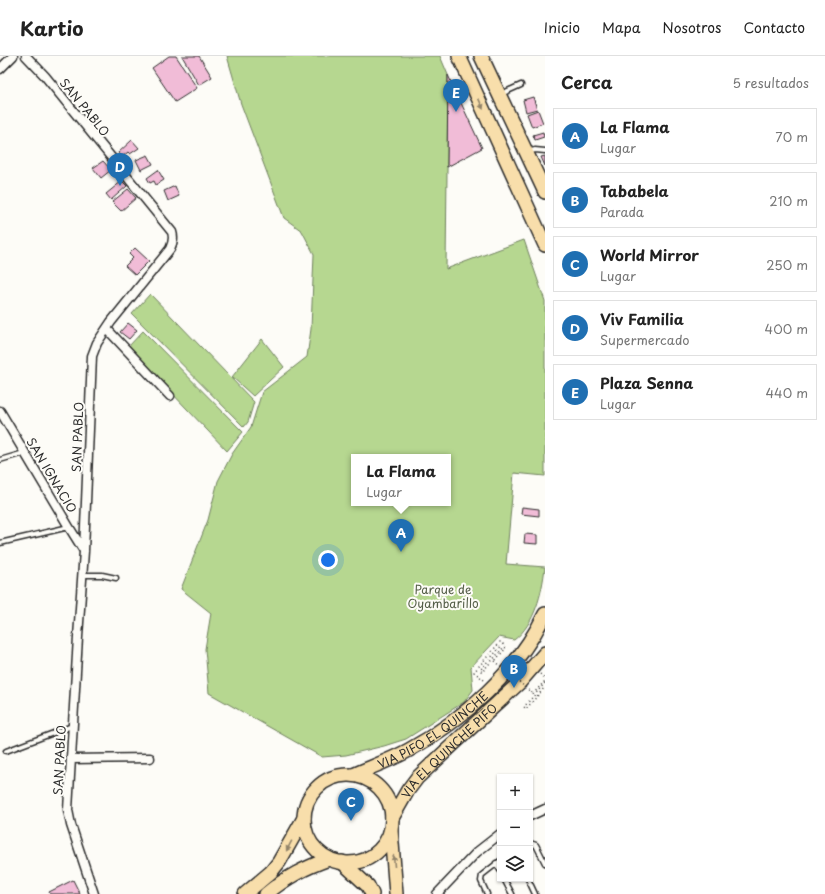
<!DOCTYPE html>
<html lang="es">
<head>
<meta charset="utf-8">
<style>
	body { margin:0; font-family:"Playpen Sans",sans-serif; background:#f2f2f2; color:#222 }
	.controls { position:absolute; right:12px; bottom:12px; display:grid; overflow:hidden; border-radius:0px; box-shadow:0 1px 3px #0004 }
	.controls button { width:36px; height:36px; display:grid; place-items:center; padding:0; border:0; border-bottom:1px solid #e0e0e0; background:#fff; color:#222; font:20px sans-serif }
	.you { position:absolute; left:328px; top:504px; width:14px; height:14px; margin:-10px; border:3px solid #fff; border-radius:50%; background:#1a73e8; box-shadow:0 0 0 6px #1a73e833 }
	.badge { display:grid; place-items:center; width:26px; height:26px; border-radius:50%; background:#1f6fb2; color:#fff; font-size:13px; font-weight:700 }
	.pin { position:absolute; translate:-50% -33px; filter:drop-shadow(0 1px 2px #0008) }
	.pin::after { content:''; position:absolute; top:21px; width:14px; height:12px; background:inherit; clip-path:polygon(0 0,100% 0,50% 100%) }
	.popup { position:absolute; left:351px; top:398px; width:100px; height:52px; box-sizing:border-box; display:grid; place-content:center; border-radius:0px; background:#fff; filter:drop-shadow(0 1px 3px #0005); font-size:13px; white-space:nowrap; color:#767676 }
	.popup b { font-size:15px; color:#222 }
	.popup::after { content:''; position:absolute; left:50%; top:100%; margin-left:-8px; border:8px solid transparent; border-top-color:#fff }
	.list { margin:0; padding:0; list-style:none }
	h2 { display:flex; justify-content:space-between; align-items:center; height:52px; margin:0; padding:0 16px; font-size:17px }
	h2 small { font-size:13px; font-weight:400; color:#767676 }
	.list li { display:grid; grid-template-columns:26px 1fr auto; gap:12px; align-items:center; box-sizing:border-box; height:56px; margin:0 8px 8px; padding:0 8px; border:1px solid #e0e0e0; border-radius:0px }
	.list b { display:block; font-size:15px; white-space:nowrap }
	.list p { margin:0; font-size:13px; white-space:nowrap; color:#767676 }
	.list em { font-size:13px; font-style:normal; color:#767676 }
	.icon { flex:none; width:22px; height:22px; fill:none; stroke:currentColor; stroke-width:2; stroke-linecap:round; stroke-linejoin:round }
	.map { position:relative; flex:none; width:545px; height:838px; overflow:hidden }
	header { display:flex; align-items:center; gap:24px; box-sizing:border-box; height:56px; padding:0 20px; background:#fff; border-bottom:1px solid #e0e0e0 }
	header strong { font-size:19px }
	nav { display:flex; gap:22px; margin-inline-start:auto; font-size:14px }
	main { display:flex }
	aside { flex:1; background:#fff }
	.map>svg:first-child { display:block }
</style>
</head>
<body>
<header>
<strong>Kartio</strong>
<nav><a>Inicio</a><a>Mapa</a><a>Nosotros</a><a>Contacto</a></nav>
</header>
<main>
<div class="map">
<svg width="545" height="838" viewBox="0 0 545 838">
	<rect width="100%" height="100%" fill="#fdfcf7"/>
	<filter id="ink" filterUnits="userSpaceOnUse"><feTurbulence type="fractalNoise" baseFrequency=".025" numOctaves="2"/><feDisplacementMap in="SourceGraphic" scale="8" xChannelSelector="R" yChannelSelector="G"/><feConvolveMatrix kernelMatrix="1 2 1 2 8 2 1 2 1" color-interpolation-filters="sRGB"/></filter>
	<g filter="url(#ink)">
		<path fill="#b6d790" stroke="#70815e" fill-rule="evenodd" d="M227,0H440L448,19L446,213L524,184L545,245V420L514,417L506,508L545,511C542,537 535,568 514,584L499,581L471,611L473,634L464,646L406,683L384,690L346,699L322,701L209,637L205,593L211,557L181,533L208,464L218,425L232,398L251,371L262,336L307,301L311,273L314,198L302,175L284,162L241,48ZM354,401H448V447H354Z
			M150,238L254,346L248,366L244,371L132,258Z
			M143,275L243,376L227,395L128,291Z
			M262,283L284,311L253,340L232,321Z"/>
		<path fill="#f1bcd7" stroke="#2b2b2b" d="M169,0H176L197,32L175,46L152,12Z
			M182,0H199L212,21L199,29Z
			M448,19L482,92L447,111Z
			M533,41L537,53L526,56L523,44Z
			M538,54L543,67L532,71L527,58Z
			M543,76L544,81L535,84L533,79Z
			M132,84L139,92L130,98L128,96L122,101L118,97Z
			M148,99L153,108L141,114L136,104Z
			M545,100V110L541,101Z
			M103,105L111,114L101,122L93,112Z
			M158,114L164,124L156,129L154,125L150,127L147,122Z
			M122,125L127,130L111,144L106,138Z
			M175,130L179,140L168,145L164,135Z
			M128,133L136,142L121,155L112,146Z
			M135,192L149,205L135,219L125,210L133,202L129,198Z
			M128,267L137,274L129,283L120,276Z
			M522,451L539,453V460L521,458Z
			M525,478L537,479V488L524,487Z
			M73,824L80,838H50L49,836Z"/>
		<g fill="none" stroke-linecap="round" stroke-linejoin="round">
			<g stroke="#2b2b2b" stroke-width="7">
				<path id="service" d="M501,38L521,29
					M528,96L535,94L545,95
					M0,404L24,397
					M0,487L69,471
					M83,519H102L116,522
					M6,695L72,670
					M530,787L536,789L545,807
					M496,807L500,814
					M504,823L512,838
					M528,823L535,838
					M487,838L481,825L482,819L500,805"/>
			</g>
			<g stroke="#2b2b2b" stroke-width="11">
				<path id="minor" d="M26,0L45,20L172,176C174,182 173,187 170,193L111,266L97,287L92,300L84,495L78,581L68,754L71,769L94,838
					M0,13L13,0
					M107,273L170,340
					M0,355L69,471L84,495
					M71,703L150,702
					M530,760L545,753
					M437,838L477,796L500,778"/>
			</g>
			<g stroke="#2b2b2b" stroke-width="16">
				<g id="trunk">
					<path d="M459,0L545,189"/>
					<path d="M481,0L545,136"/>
					<path id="s1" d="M353,719C371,711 391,704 409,694C463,664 518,615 545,558"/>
					<circle cx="348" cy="763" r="44"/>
					<path id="s2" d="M392,762L408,734L417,722L519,627L545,597"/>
					<path d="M391,774L396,838"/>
					<path d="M342,806L368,830L372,838"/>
					<path d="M245,838L271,816L279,806L304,762"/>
					<path d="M266,838C287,821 304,812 329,803"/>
				</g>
			</g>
			<path stroke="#2b2b2b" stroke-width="1.5" stroke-dasharray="1 3" stroke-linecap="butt" d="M540,618L545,622
				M484,624L474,616L500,586L503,588L480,614L482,616L504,591L506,592L495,605
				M545,627L524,651L526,653L545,631
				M533,638L544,626L545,627"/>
			<use href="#service" stroke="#fdfcf7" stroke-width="4"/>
			<use href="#minor" stroke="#fdfcf7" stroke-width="8"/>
			<use href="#trunk" stroke="#f8deab" stroke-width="13"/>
			<path stroke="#2b2b2b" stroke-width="1.5" stroke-dasharray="1 3" stroke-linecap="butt" d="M495,605L533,638"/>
		</g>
		<defs><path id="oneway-solid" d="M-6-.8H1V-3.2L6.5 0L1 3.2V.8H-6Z"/></defs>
		<g fill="#92846b">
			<use href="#oneway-solid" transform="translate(481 48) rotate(66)"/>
			<use href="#oneway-solid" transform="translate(289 790) rotate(118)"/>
			<use href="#oneway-solid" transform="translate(394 805) rotate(-95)"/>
		</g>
	</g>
	<g text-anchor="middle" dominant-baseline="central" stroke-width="4" stroke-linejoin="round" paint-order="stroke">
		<g font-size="12" fill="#2b2b2b" stroke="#fdfcf7">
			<text transform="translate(85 51) rotate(51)">SAN PABLO</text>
			<text transform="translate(77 381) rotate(-88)">SAN PABLO</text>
			<text transform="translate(52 419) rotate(59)">SAN IGNACIO</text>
			<text stroke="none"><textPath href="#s1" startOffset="92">VIA PIFO EL QUINCHE</textPath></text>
			<text stroke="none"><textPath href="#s2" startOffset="89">VIA EL QUINCHE PIFO</textPath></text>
			<text transform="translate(59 704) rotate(-87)">SAN PABLO</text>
		</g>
		<g font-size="12" fill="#555f49" stroke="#fdfcf7">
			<text x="443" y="533">Parque de<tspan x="443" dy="14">Oyambarillo</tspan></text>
		</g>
	</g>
</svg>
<div class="controls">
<button>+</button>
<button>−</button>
<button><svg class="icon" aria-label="layers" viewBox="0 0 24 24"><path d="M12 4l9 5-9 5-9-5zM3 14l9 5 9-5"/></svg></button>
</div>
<div class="you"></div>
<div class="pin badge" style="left:401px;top:496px">A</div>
<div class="popup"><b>La Flama</b>Lugar</div>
<div class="pin badge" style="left:514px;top:632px">B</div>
<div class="pin badge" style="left:351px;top:765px">C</div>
<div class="pin badge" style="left:120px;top:130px">D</div>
<div class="pin badge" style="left:456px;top:56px">E</div>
</div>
<aside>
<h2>Cerca<small>5 resultados</small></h2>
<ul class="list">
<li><span class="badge">A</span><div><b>La Flama</b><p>Lugar</p></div><em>70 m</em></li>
<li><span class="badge">B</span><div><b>Tababela</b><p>Parada</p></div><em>210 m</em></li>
<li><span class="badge">C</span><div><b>World Mirror</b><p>Lugar</p></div><em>250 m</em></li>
<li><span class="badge">D</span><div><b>Viv Familia</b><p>Supermercado</p></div><em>400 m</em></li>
<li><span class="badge">E</span><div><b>Plaza Senna</b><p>Lugar</p></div><em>440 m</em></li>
</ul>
</aside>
</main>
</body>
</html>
